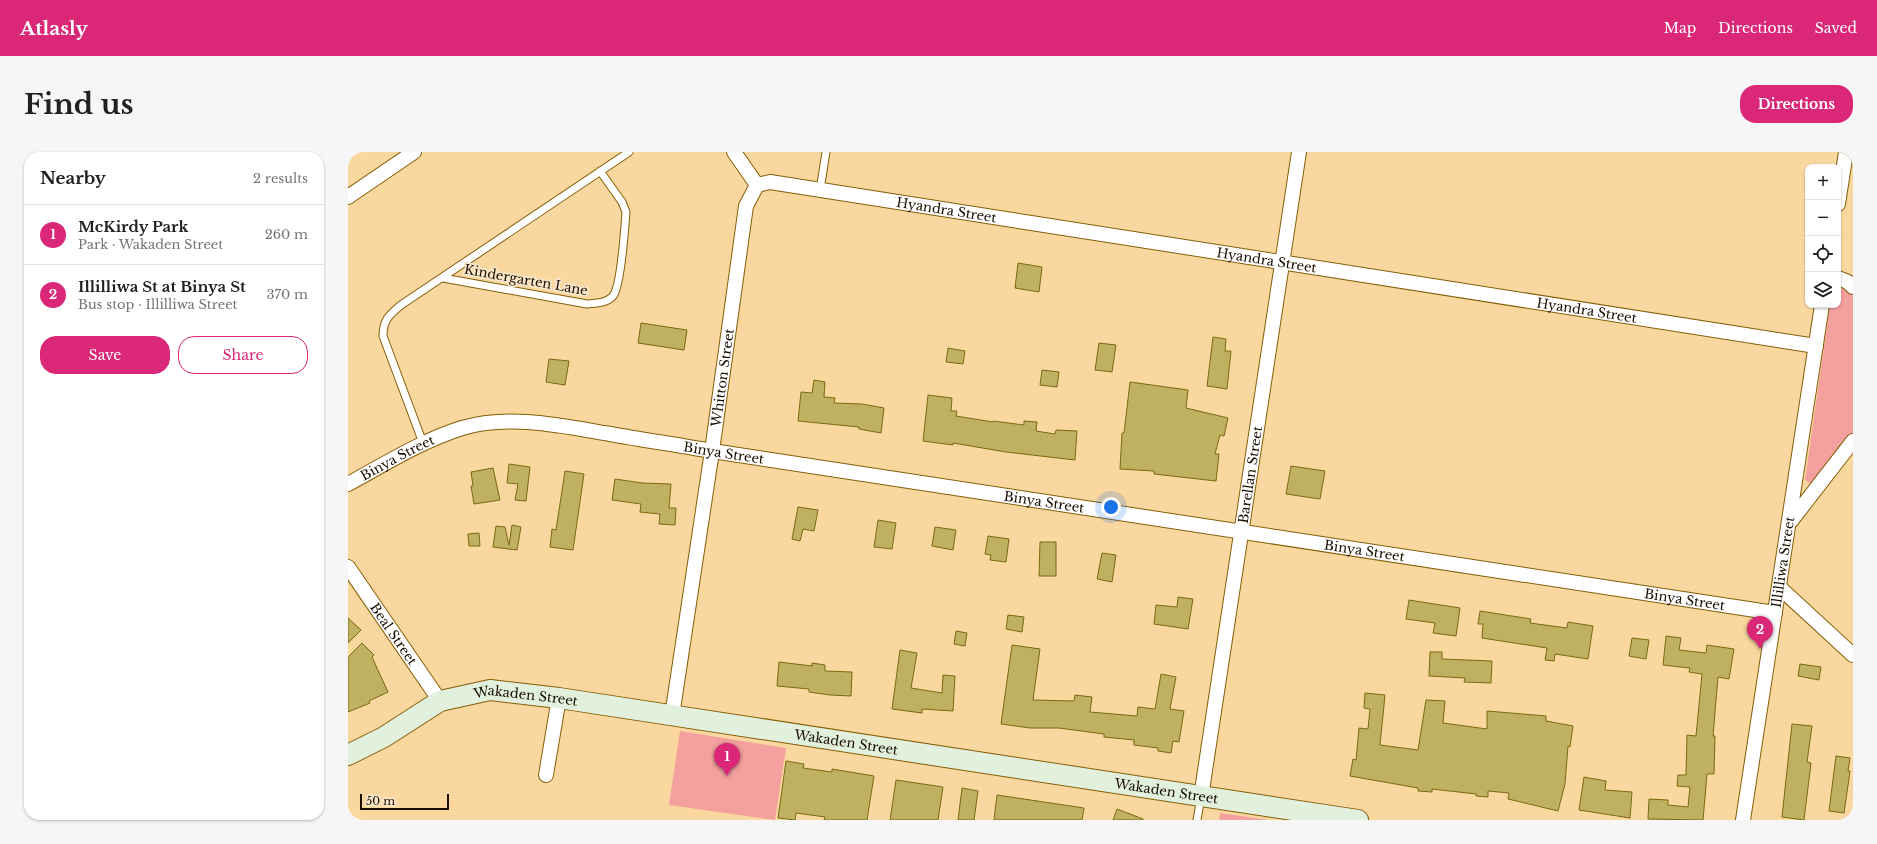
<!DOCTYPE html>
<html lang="en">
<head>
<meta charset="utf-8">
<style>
	body { margin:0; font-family:"Libre Baskerville",serif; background:#f6f6f6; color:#202124 }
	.controls { position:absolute; right:12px; top:12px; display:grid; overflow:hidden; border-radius:8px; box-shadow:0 1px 3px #0004 }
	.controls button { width:36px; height:36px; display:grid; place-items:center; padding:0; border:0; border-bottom:1px solid #e0e0e0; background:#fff; color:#202124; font:20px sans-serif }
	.scale { position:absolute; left:12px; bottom:10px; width:89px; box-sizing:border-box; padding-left:4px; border:2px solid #1a0e00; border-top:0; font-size:11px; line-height:14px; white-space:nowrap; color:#1a0e00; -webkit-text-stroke:3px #f9e7cb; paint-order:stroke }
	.you { position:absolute; left:763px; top:355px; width:14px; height:14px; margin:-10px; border:3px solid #fff; border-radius:50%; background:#1a73e8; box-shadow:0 0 0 6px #1a73e833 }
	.badge { display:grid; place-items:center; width:26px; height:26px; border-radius:50%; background:#db2777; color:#fff; font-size:13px; font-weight:700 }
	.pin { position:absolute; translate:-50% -33px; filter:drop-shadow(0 1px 2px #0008) }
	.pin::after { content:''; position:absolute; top:21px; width:14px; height:12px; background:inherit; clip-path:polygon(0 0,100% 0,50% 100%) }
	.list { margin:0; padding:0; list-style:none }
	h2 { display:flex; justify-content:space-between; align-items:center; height:52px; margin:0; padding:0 16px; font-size:17px }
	h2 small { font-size:13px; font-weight:400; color:#757577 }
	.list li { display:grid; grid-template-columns:26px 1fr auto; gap:12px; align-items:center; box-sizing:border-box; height:60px; padding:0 16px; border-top:1px solid #e0e0e0 }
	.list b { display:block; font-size:15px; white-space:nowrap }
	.list p { margin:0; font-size:13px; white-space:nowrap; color:#757577 }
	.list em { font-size:13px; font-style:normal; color:#757577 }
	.actions { display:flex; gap:8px; padding:12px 16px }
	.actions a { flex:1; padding:9px 0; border:1px solid #db2777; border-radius:16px; text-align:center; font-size:14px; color:#db2777 }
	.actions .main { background:#db2777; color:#fff }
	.icon { flex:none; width:22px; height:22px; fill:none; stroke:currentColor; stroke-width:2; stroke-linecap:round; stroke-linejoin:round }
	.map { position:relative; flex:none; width:1505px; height:668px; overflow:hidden; border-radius:16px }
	header { display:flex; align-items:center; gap:24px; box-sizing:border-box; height:56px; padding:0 20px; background:#db2777; color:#fff }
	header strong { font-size:19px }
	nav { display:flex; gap:22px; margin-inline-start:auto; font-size:14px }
	.intro { display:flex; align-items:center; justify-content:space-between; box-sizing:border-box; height:96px; padding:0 24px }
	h1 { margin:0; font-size:28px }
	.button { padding:10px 18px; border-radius:16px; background:#db2777; color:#fff; font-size:14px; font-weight:700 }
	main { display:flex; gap:24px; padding:0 24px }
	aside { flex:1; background:#fff; border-radius:16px; box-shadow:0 1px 3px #0004 }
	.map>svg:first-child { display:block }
</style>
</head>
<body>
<header>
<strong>Atlasly</strong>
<nav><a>Map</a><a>Directions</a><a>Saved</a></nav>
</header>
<div class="intro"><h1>Find us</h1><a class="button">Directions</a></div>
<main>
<aside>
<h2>Nearby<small>2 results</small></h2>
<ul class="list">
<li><span class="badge">1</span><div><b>McKirdy Park</b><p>Park · Wakaden Street</p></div><em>260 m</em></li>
<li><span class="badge">2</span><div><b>Illilliwa St at Binya St</b><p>Bus stop · Illilliwa Street</p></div><em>370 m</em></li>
</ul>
<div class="actions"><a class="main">Save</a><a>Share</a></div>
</aside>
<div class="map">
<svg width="1505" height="668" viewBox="0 0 1505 668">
	<rect width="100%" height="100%" fill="#fad79e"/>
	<path fill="#f4a09f" d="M1494,132L1505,141V283L1463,332L1457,328L1482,153H1490V133Z
		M332,579L438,596L427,668L321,653Z
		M872,661L920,668H871Z"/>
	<path fill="#bfb161" stroke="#786b10" d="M670,111L694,115L691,140L667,136Z
		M293,171L339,178L336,198L290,191Z
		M865,185L878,187L877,199H883L879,237L859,234Z
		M751,191L768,193L764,220L747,218Z
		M600,196L617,199L615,212L598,210Z
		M201,207L221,209L217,233L198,230Z
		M694,218L711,220L709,235L692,233Z
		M466,228L477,230L476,245L487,246L486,251L514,252L536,256L533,281L511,277V275L450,269L453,240L464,241Z
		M782,230L840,238L838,256L880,266L876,284L872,283L867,302H871L868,329L806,322V319L772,317L774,281H776Z
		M580,243L604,246L603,259H609L608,264L645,270V269L676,273V269L689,270L688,279L707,282L708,278L729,279L727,308L658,300L605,291V293L575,289Z
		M161,312L182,315L178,349L167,348L170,332L159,331Z
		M943,314L977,319L972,347L938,342Z
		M145,316L152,348L126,352L123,334H125L123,320Z
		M217,319L236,322L225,398L202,395L204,377L208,378Z
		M267,327L294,331L323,332L321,356H328L327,373L311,372L312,362L292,360L293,352L264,348Z
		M450,355L470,358L466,379L455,377L452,389L444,387Z
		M530,368L548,371L544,397L526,395Z
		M164,373L173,375L169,398L145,395L148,374L157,375L161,393Z
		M587,375L608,378L605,398L584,394Z
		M131,381L132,394H121L120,382Z
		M640,384L661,387L658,410L642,408L643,403L637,402Z
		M692,390H708V424H691Z
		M754,401L768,403L764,430L749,427Z
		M830,445L845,447L840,477L806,472L808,453L829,455Z
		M1061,448L1112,456L1108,484L1085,481L1087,471L1058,467Z
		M1132,459L1183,467L1182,471L1219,476L1220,470L1245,474L1240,507L1207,502L1206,509L1197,508L1199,496L1134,486L1135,472H1130Z
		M660,463L676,465L674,480L658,477Z
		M0,466L13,478L0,491Z
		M608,479L619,481L617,494L606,492Z
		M1318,484L1333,486L1331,498L1358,501L1359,493L1386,497L1381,527L1370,525L1365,584H1367L1366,622H1359L1355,668L1300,667L1301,647L1320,648V653L1340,655L1342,635L1329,634L1330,623H1338L1339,583L1348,584L1354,522L1341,520L1342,516L1315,513Z
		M1284,486L1301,488L1298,507L1281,504Z
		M14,491L26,503L24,505L40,540L21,549L22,551L0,560V505Z
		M664,493L692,497L685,548L726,549L727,543L744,545L742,560L789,564L790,555L807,557L813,522L828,525L822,557L836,559L831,590L825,589L823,601L810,599V596L786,593V588L756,585V582L711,576H682L653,572Z
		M552,498L569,501L563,536L594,541L595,523L607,524L605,559L574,557V561L544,557Z
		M1082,500H1094V507L1144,509L1143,531L1116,530L1117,526L1081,524Z
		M431,510L464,514V511L477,513V519L504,520L503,544L482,543L461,540V537L429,534Z
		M1452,512L1473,515L1471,528L1450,524Z
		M1017,541L1037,543L1032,593L1070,598L1078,548L1097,549L1095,571L1139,577V559L1198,564V569L1225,574L1222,595L1220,594L1217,632L1210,659L1160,647L1161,641L1140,639V645L1128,644V642L1084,637V640L1070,639V636L1002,624L1005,607L1008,608L1011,576L1020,577L1022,557L1016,556Z
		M1444,572L1464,574L1459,610L1463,611L1456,668L1434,665Z
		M1488,604L1502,606L1500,619H1502L1496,661L1481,659Z
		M438,609L456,612L455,616L484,620V617L526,624L519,668H476L477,665L448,661L447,668L430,666Z
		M1236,625L1258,629L1257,638L1284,640L1282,666L1231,658Z
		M548,628L595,635L590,668H542Z
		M614,636L630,639L626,668H610Z
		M649,643L736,656L734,668H646Z
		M769,657L795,667V668H765Z"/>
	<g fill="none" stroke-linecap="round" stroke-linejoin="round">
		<g stroke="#855e08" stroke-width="9">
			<path id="lane" d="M472,38L478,0
				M95,126L239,152C248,151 259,151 265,144C273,134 277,74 278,60L274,50L252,19
				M75,291L35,184C35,168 41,163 53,153L281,0
				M849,668L853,645"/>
		</g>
		<g stroke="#855e08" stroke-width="16">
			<g id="street">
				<path d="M386,0L409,33"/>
				<path id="s1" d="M409,33L422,30L1468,194"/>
				<path d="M0,45L66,0"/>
				<path d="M1490,52L1498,0"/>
				<path d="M1490,126L1500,130L1505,135"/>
				<path id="s2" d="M0,332C37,312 73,289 114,276C162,262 214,274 262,282C296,288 330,293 364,299L1427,461"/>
				<path d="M1443,369L1505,289"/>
				<path id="s3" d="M0,415L92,549"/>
				<path d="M1431,435L1505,503"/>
				<path id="s4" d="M324,564L364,299L398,54L409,33"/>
				<path d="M198,623L211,546"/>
				<path id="s5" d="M853,645L951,0"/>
				<path id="s6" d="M1395,668L1474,153"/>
			</g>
		</g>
		<g stroke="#855e08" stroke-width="22">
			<g id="secondary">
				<path id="s7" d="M0,603L36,585L92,549L142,538L211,546L1010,668"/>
			</g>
		</g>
		<use href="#lane" stroke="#fff" stroke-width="7"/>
		<use href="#street" stroke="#fff" stroke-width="14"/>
		<use href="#secondary" stroke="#e2f0de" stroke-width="20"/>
	</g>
	<g text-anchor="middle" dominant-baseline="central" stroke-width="3.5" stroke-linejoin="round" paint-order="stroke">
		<g font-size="13" fill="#1a0e00" stroke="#f9e7cb">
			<text stroke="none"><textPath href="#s1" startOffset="192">Hyandra Street</textPath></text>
			<text stroke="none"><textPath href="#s1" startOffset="516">Hyandra Street</textPath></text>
			<text transform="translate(178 128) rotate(10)">Kindergarten Lane</text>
			<text stroke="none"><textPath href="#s1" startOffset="840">Hyandra Street</textPath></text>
			<text stroke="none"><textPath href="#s4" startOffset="342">Whitton Street</textPath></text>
			<text stroke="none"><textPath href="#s2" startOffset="392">Binya Street</textPath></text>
			<text stroke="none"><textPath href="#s2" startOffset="56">Binya Street</textPath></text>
			<text stroke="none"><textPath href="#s5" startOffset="326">Barellan Street</textPath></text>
			<text stroke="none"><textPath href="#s2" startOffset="716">Binya Street</textPath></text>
			<text stroke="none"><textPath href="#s2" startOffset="1040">Binya Street</textPath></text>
			<text stroke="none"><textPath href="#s6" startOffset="261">Illilliwa Street</textPath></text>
			<text stroke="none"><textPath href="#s2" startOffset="1364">Binya Street</textPath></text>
			<text stroke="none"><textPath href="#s3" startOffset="81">Beal Street</textPath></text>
			<text stroke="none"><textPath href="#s7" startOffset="194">Wakaden Street</textPath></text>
			<text stroke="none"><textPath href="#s7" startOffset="518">Wakaden Street</textPath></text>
			<text stroke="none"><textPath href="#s7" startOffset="842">Wakaden Street</textPath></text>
		</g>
	</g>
</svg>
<div class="controls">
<button>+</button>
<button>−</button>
<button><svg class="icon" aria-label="locate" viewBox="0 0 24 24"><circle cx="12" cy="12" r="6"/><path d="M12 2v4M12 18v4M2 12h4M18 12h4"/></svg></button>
<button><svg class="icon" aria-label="layers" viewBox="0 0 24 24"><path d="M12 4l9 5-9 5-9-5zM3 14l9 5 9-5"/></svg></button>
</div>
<div class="scale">50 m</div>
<div class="you"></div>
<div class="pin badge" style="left:379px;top:624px">1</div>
<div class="pin badge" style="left:1412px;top:497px">2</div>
</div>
</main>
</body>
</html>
